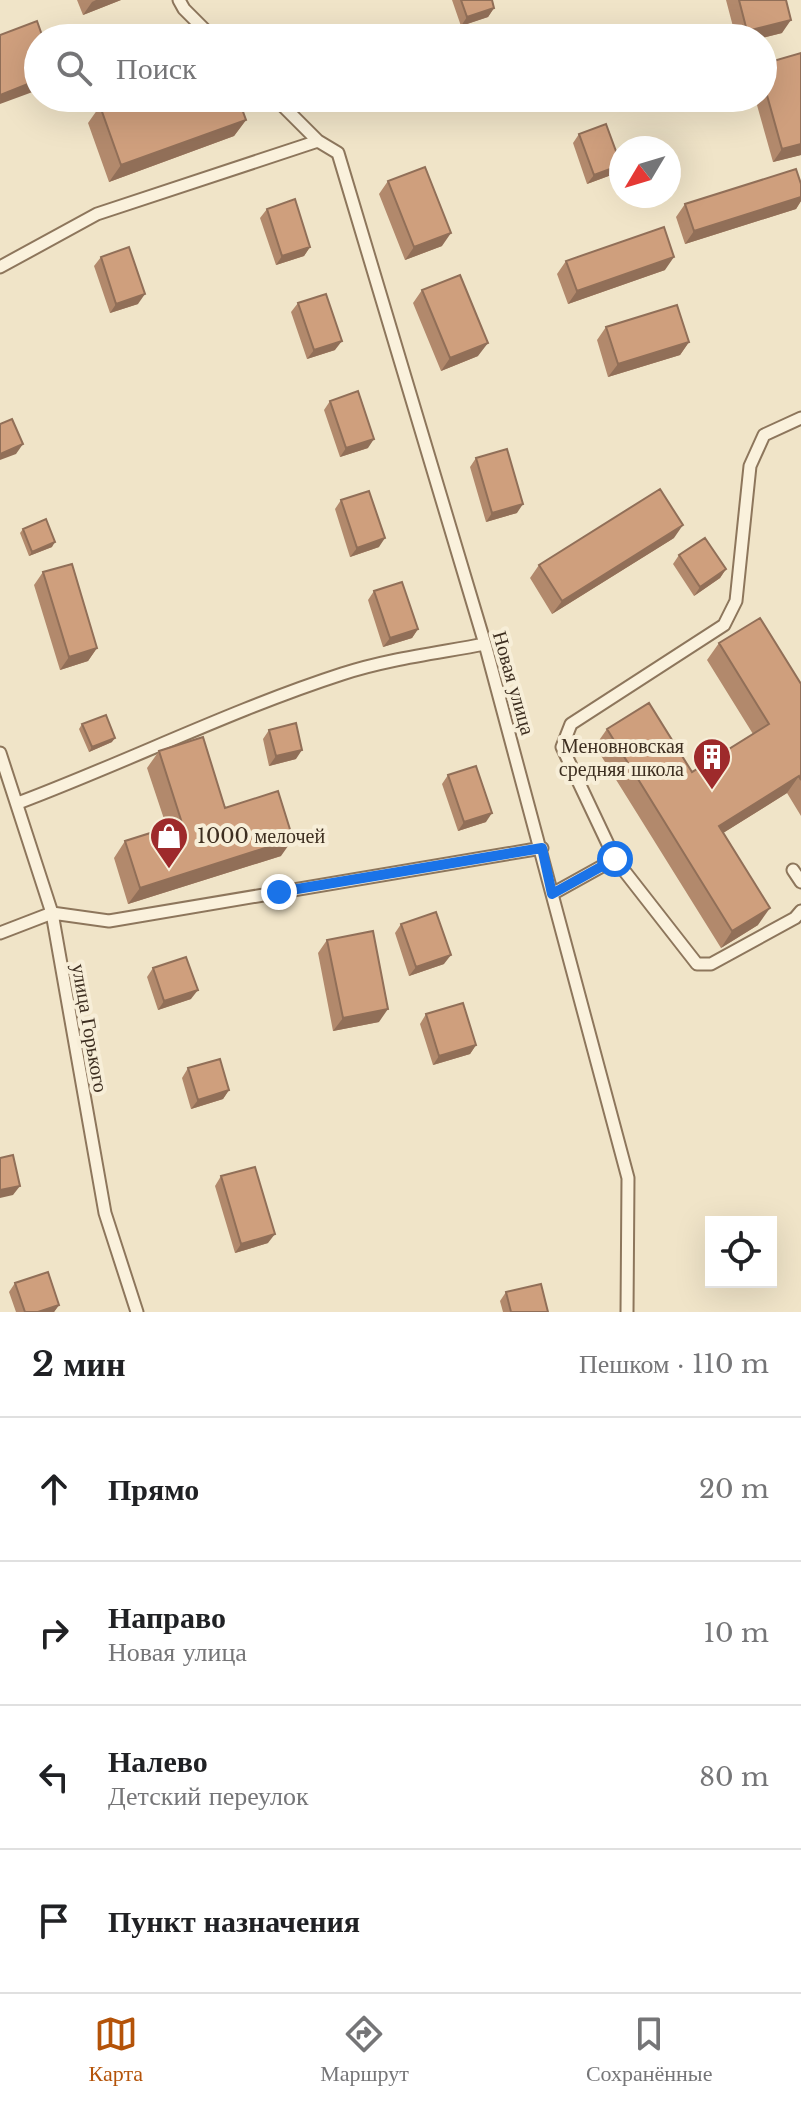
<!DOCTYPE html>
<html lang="ru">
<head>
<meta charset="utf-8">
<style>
	body { margin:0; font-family:"Libre Baskerville",serif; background:#f6f6f6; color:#202124 }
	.controls { position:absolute; right:24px; bottom:24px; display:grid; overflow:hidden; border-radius:0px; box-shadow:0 8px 32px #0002 }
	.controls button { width:72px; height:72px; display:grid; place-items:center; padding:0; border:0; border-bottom:2px solid #e0e0e0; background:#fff; color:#202124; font:40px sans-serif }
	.compass { position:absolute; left:609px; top:136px; width:72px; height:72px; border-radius:50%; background:#fff; box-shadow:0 8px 32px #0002; rotate:232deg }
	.stop { position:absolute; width:24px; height:24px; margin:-18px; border:6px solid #1a73e8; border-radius:50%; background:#fff }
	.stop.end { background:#1a73e8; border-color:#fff; box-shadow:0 2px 8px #0008 }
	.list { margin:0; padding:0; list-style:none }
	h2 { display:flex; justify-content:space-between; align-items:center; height:104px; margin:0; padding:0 32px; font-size:34px }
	h2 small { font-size:26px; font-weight:400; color:#757577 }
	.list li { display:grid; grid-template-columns:52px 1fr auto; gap:24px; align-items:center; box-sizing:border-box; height:144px; padding:0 32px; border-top:2px solid #e0e0e0 }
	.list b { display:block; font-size:30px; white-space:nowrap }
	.list p { margin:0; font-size:26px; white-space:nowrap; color:#757577 }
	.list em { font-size:26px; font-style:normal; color:#757577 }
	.icon { flex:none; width:44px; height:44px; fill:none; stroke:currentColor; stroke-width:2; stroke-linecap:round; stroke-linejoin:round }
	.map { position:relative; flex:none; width:801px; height:1312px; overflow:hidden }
	.search { position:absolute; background:#fff; box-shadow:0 8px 32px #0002; left:24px; right:24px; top:24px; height:88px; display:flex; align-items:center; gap:20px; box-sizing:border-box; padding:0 28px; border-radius:44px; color:#757577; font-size:30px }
	.sheet { height:680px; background:#fff }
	nav { display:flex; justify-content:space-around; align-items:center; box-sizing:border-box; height:112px; border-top:2px solid #e0e0e0; background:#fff; font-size:22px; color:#757577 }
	nav a { display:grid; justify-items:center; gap:4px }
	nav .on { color:#b45309 }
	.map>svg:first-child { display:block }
</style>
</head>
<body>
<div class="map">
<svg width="801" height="1312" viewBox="0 0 801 1312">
	<rect width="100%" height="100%" fill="#f0e4c8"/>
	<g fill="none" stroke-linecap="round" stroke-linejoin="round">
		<g stroke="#8d765c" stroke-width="15">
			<path id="lane" d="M179,0L184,9L213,38
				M275,98L318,141L338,153L485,644L628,1178L627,1312
				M0,267L97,214L318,141
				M0,753L52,913L105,1213L137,1312
				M18,803C127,762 231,710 342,674C387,659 438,653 485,644
				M615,859L697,964H711L795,918L801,911
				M793,870L801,882
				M552,894L615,859L562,747L571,724L724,625L736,601L750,466L764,435L801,418
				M0,933L52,913L109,921L542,848"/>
		</g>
		<use href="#lane" stroke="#faf1dc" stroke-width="11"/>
	</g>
	<path fill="#b2896c" d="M77,0H121L83,15Z
		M452,0H492L494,8L488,17L461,26Z
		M726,0H786L782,33L762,38H736Z
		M763,64L801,155L773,162L755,98H763Z
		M522,98H553L525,108Z
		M100,106L246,120L234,136L109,182L88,123Z
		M579,134L614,174L587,184L573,143Z
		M388,181L442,246L405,260L379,194Z
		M801,184V201L796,209L685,244L676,217L685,204Z
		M267,209L310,247L304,256L276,265L260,218Z
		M101,257L138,304L110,313L94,266Z
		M566,261L665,270L568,304L557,274Z
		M422,290L478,356L441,371L413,303Z
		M298,303L335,350L307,359L291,312Z
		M606,327L689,342L680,355L608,377L597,340Z
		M330,401L368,448L340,457L324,410Z
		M476,458L517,513L486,522L470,467Z
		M341,500L379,547L350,557L335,509Z
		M23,529L52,547L29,556L20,533Z
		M674,538L552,614L530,578L539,565Z
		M679,555L726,569L720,578L694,596L673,564Z
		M43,572L97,648L88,661L60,670L34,585Z
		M374,591L418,629L412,638L383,647L368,600Z
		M719,643L801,684V816L787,793L723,833L758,925L721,948L595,746L607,729L692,772L753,734L707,660Z
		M82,724L112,742L89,752L79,729Z
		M269,730L296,759L269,766L263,739Z
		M159,751L225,808L281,856L128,904L114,858L125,841L167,828L147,768Z
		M448,775L486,822L458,831L442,784Z
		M401,924L444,964L409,976L395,933Z
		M327,940L379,1022L333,1031L318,953Z
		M153,968L191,999L158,1010L147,977Z
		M426,1014L476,1045L470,1054L433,1065L420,1024Z
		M188,1068L229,1090L223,1099L191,1109L182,1078Z
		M221,1176L268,1243L235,1253L215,1186Z
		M15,1283L59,1305L54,1312H16L9,1292Z
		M506,1292L548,1312H503L500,1301Z"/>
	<path fill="#916f58" d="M96,0H121L83,15L92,2Z
		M494,8L488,17L461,26L467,17Z
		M791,20L782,33L762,38H743L747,31Z
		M38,80V90L0,104V95Z
		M534,98H552L525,108L531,99Z
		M246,120L234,136L109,182L121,165Z
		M801,144V155L773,162L782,149Z
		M621,165L614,174L587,184L594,175Z
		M801,197V201L796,209L685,244L694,231Z
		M451,233L442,246L405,260L414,247Z
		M310,247L304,256L276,265L282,256Z
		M674,257L665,270L568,304L577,291Z
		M145,294L138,304L110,313L116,304Z
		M342,341L335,350L307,359L314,350Z
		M689,342L680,355L608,377L618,364Z
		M488,343L478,356L441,371L450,358Z
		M374,439L368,448L340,457L346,448Z
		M23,444L16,454L0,460V454Z
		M523,504L517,513L486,522L492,513Z
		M683,525L674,538L552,614L562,601Z
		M385,538L379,547L350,557L357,548Z
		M55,542L52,547L29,556L32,552Z
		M726,569L720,578L694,596L700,587Z
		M418,629L412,638L383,647L390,638Z
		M97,648L88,661L60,670L69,657Z
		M115,738L112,742L89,752L92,747Z
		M302,750L296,759L269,766L276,756Z
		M799,776L787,793L707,843L719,826Z
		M492,813L486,822L458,831L464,822Z
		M293,839L281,856L128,904L140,888Z
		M770,908L758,925L721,948L732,931Z
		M451,955L444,964L409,976L416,967Z
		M198,990L191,999L158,1010L164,1001Z
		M388,1009L379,1022L333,1031L343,1018Z
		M476,1045L470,1054L433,1065L439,1056Z
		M229,1090L223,1099L191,1109L198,1100Z
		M20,1186L13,1195L0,1198V1190Z
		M275,1234L268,1243L235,1253L241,1244Z
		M59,1305L54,1312H38Z"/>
	<path fill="#cf9f7d" stroke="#916f58" stroke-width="2" d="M461,0H492L494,8L467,17Z
		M739,0H786L791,20L747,31Z
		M37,21L43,38H38V80L0,95V35Z
		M801,53V144L782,149L763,81V64Z
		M123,98H238L246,120L121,165L100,106Z
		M606,124L621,165L594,175L579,134Z
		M425,167L451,233L414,247L388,181Z
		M796,169L801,184V197L694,231L685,204Z
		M295,199L310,247L282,256L267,209Z
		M664,227L674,257L577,291L566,261Z
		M129,247L145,294L116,304L101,257Z
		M460,275L488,343L450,358L422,290Z
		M326,294L342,341L314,350L298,303Z
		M677,305L689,342L618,364L606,327Z
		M358,391L374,439L346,448L330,401Z
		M12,419L23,444L0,454V424Z
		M507,449L523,504L492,513L476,458Z
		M660,489L683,525L562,601L539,565Z
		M369,491L385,538L357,548L341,500Z
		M46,519L55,542L32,552L23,529Z
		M705,538L726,569L700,587L679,555Z
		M72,564L97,648L69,657L43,572Z
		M402,582L418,629L390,638L374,591Z
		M760,618L801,684V780L799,776L719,826L770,908L732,931L607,729L649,703L692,772L769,724L719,643Z
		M106,715L115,738L92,747L82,724Z
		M296,723L302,750L276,756L269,730Z
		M203,737L225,808L278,791L293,839L140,888L125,841L182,823L159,751Z
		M476,766L492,813L464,822L448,775Z
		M436,912L451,955L416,967L401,924Z
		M373,931L388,1009L343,1018L327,940Z
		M186,957L198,990L164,1001L153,968Z
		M463,1003L476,1045L439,1056L426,1014Z
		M220,1059L229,1090L198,1100L188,1068Z
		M13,1155L20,1186L0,1190V1158Z
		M255,1167L275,1234L241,1244L221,1176Z
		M48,1272L59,1305L38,1312H25L15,1283Z
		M541,1284L548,1312H511L506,1292Z"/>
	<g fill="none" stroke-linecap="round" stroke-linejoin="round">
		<path stroke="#1a73e8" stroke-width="10" d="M279,892L542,848L552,894L615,859"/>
	</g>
	<defs>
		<g id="building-pin" transform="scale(2)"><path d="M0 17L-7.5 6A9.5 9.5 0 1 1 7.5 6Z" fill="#9e2a2b" stroke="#f7eed8"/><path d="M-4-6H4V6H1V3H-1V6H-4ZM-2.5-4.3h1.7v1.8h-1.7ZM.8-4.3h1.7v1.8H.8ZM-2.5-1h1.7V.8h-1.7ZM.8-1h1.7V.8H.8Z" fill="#fff"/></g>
		<g id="shop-pin" transform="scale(2)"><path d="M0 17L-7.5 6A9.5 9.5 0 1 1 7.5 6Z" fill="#9e2a2b" stroke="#f7eed8"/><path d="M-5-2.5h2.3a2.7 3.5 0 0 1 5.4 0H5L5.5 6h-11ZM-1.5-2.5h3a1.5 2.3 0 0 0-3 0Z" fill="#fff"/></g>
	</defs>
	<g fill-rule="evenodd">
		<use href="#building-pin" x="712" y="757"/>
		<use href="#shop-pin" x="169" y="836"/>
	</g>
	<g text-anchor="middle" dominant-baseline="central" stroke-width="8" stroke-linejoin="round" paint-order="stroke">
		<g font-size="20" fill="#3d2e20" stroke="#f7eed8">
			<text transform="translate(514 683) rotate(74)">Новая улица</text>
			<text transform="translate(90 1028) rotate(80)">улица Горького</text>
		</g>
		<g font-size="20" fill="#3d2e20" stroke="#f7eed8" text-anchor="end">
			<text x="684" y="746">Меновновская<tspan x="684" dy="23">средняя школа</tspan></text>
			<text x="197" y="836" text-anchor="start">1000 мелочей</text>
		</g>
	</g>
</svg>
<div class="controls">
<button><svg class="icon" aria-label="locate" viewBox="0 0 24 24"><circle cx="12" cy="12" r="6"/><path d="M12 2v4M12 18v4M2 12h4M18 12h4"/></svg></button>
</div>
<svg class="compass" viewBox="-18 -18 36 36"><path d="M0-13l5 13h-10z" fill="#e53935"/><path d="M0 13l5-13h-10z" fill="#757577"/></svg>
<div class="stop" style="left:615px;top:859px"></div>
<div class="stop end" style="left:279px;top:892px"></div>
<div class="search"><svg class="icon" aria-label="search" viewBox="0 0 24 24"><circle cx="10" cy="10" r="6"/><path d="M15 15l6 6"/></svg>Поиск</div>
</div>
<section class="sheet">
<h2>2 мин<small>Пешком · 110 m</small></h2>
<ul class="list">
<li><svg class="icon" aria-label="ahead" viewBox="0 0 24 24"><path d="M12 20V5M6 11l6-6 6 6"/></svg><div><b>Прямо</b></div><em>20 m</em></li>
<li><svg class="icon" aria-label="right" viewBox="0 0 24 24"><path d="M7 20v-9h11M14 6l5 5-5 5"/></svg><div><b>Направо</b><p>Новая улица</p></div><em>10 m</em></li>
<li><svg class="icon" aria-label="left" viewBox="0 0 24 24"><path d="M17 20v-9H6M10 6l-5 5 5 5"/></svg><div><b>Налево</b><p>Детский переулок</p></div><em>80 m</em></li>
<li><svg class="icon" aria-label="arrive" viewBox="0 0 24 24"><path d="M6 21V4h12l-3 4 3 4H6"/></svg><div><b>Пункт назначения</b></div></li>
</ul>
</section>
<nav>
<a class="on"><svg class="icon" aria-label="map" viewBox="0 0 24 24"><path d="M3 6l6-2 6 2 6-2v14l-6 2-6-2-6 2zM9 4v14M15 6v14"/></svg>Карта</a>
<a><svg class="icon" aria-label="directions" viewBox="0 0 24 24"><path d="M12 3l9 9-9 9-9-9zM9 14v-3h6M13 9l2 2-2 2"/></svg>Маршрут</a>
<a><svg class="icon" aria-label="saved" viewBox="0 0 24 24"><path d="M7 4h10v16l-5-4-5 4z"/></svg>Сохранённые</a>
</nav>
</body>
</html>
